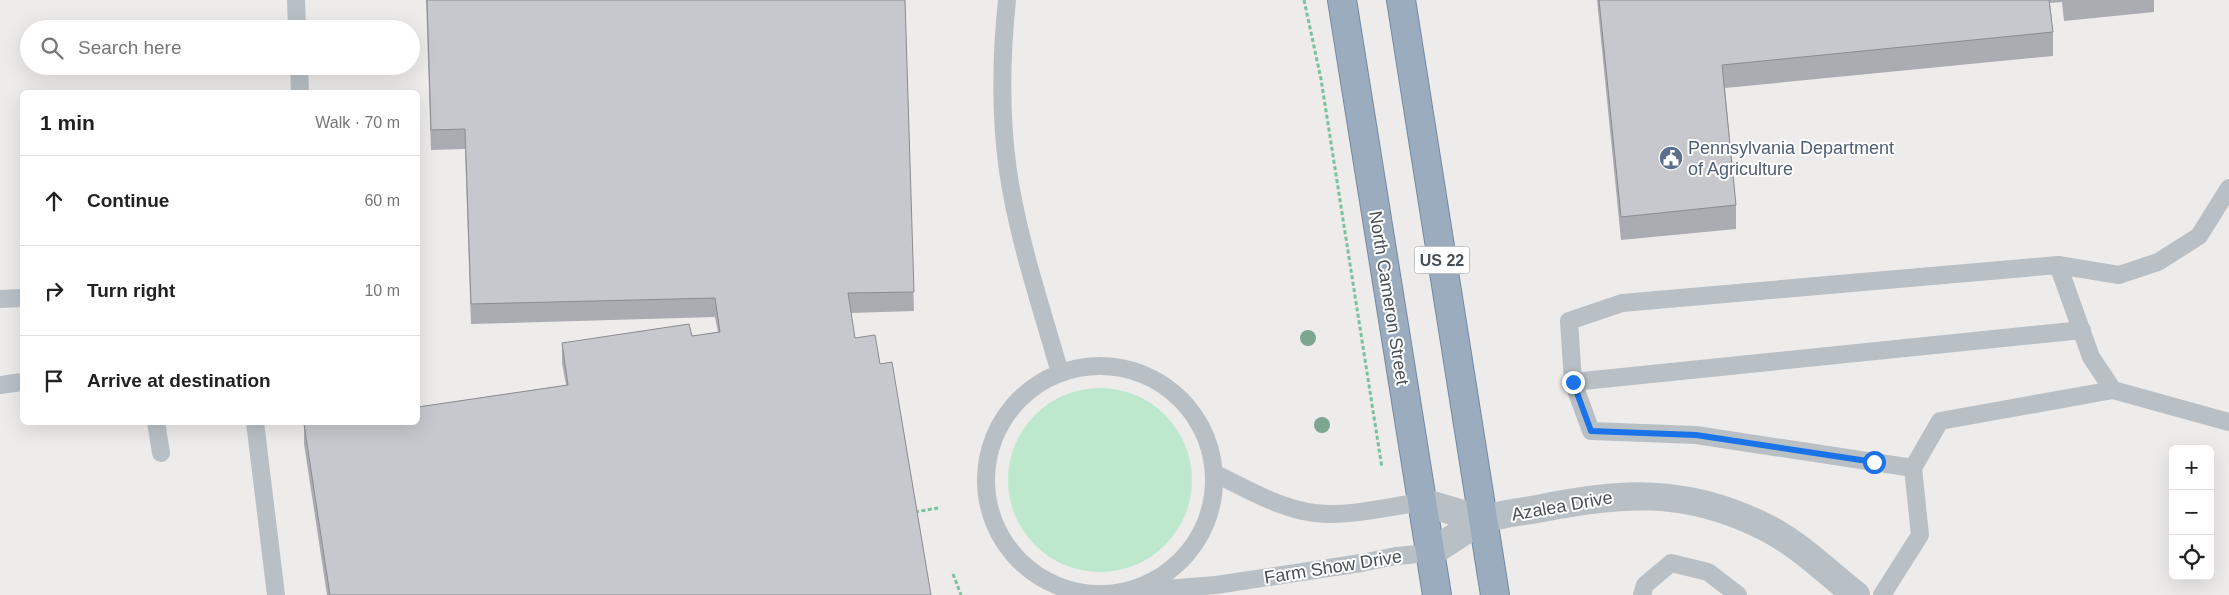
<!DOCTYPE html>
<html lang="en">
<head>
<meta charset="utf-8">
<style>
	body { margin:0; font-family:Arial,sans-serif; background:#f2f2f2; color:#222 }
	.controls { position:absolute; right:15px; bottom:15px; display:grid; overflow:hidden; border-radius:8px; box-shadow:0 5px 20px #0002 }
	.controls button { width:45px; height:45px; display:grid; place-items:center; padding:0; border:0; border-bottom:1px solid #e0e0e0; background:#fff; color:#222; font:25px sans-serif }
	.stop { position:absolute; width:15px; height:15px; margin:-11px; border:4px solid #1a73e8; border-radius:50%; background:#fff }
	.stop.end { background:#1a73e8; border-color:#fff; box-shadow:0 1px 5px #0008 }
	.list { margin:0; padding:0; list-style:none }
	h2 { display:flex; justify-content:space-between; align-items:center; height:65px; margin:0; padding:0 20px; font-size:21px }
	h2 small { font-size:16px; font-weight:400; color:#767676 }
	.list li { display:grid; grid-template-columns:32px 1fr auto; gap:15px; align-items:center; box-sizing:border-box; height:90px; padding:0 20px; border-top:1px solid #e0e0e0 }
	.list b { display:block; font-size:19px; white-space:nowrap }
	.list em { font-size:16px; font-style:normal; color:#767676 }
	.icon { flex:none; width:28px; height:28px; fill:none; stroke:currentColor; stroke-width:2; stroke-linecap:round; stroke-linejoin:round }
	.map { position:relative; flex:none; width:2229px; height:595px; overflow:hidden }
	.search { position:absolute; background:#fff; box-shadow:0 5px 20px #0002; left:20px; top:20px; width:400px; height:55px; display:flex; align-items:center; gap:12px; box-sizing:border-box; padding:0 18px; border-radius:28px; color:#767676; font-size:19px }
	.panel { position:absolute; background:#fff; box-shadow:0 5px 20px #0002; left:20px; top:90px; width:400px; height:335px; border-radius:8px }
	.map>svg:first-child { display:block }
</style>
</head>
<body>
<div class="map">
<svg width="2229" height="595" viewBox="0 0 2229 595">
	<rect width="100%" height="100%" fill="#eeebeb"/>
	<path fill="#bde8ce" d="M1008 480a92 92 0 1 1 184 0a92 92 0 1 1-184 0Z"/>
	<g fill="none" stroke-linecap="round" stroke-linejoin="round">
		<g stroke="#7389a1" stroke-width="30">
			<path id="trunk" d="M1342,0L1437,595
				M1401,0L1495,595"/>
		</g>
		<path stroke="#7ac29e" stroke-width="3" stroke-dasharray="4 2.5" stroke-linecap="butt" d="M1304,0L1321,79L1382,468
			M915,512L938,508
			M953,574L961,595"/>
		<path stroke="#b8c0c6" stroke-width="18" d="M296,0L297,29
			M1007,0C1001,57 1000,114 1008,171C1018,239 1041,306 1060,373
			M299,66L300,92
			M2058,265L2091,357L2113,390L2229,422
			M0,299L22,298
			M986 480a114 114 0 1 1 228 0a114 114 0 1 1-228 0Z
			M1573,382L2082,330
			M0,385L22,382
			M156,422L161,453
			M255,422L276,595
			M1913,468L1696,435L1591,431L1573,382L1569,321L1622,303L2058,265L2119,275L2158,262L2199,236L2229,188
			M1214,473C1245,488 1280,509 1315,513C1350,517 1387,507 1422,502
			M1139,591L1216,585L1361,563L1396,556L1430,553
			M1642,595L1645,585L1671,563L1708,572L1738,595
			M1882,595L1920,535L1913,468L1940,421L2113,390"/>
		<path stroke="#b8c0c6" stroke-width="28" d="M1422,502L1483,520
			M1430,553C1447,543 1464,530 1482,521C1496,514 1521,512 1537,509C1622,492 1685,487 1765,527C1799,544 1827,572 1856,595"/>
		<use href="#trunk" stroke="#9bacbe" stroke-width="28"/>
	</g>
	<g fill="#7da691">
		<circle cx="1308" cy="338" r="8"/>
		<circle cx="1322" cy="425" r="8"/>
	</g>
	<path fill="#aaacb1" d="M426,0H905L914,311L851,313L855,338L880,364L931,595H327L304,444V424L566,385L562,363V343L692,336L718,332L715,317L471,324L465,149L431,150Z
		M1597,0H2154V12L2064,21L2062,2L2050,3L2053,32V56L1725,88L1736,205V229L1621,240Z"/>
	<path fill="#c6c8ce" stroke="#8b8c90" d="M427,0H905L914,292L848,293L855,338L875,335L880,364L892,362L931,595H330L304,424L316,422H418V407L568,385L562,343L689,324L692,336L720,332L715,298L471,304L465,129L431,130Z
		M1599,0H2049L2053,32L1722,65L1736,205L1621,217Z"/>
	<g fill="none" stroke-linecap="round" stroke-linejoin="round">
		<path stroke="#1a73e8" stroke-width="6" d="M1573,382L1591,431L1696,435L1874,462"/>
	</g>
	<defs>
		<g id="civic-disc" transform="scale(1.25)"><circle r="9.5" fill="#5c6f8a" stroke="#fff"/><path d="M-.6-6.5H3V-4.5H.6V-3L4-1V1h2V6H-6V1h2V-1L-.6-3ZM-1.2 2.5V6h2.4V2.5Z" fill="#fff"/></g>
	</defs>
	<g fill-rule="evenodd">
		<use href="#civic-disc" x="1671" y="158"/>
	</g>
	<g text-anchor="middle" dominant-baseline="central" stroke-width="4" stroke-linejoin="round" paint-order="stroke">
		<rect fill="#fff" stroke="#7e8489" stroke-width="1" x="1414.5" y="246.5" width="55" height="27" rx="4"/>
		<g font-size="16" font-weight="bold" fill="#464f56">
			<text x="1442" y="260">US 22</text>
		</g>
		<g font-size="18" fill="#4e5e75" stroke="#fff" text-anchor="start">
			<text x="1688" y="148">Pennsylvania Department<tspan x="1688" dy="21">of Agriculture</tspan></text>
		</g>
		<g font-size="18" fill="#464f56" stroke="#fff">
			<text transform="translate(1389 298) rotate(81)">North Cameron Street</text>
			<text transform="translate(1562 506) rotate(-10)">Azalea Drive</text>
			<text transform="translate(1333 567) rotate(-9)">Farm Show Drive</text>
		</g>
	</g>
</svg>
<div class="controls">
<button>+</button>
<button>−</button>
<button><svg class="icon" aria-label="locate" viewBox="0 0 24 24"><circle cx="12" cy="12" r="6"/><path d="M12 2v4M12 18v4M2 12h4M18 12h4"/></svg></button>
</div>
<div class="stop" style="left:1874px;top:462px"></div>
<div class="stop end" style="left:1573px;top:382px"></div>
<div class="search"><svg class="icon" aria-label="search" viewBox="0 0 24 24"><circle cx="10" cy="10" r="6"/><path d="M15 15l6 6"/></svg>Search here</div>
<section class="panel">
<h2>1 min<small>Walk · 70 m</small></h2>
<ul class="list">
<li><svg class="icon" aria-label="ahead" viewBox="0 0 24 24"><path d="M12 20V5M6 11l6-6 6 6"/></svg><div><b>Continue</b></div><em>60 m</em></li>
<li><svg class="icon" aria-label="right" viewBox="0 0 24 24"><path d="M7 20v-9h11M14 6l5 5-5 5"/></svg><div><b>Turn right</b></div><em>10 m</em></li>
<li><svg class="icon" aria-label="arrive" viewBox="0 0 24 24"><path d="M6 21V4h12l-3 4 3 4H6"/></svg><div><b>Arrive at destination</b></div></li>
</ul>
</section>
</div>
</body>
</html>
